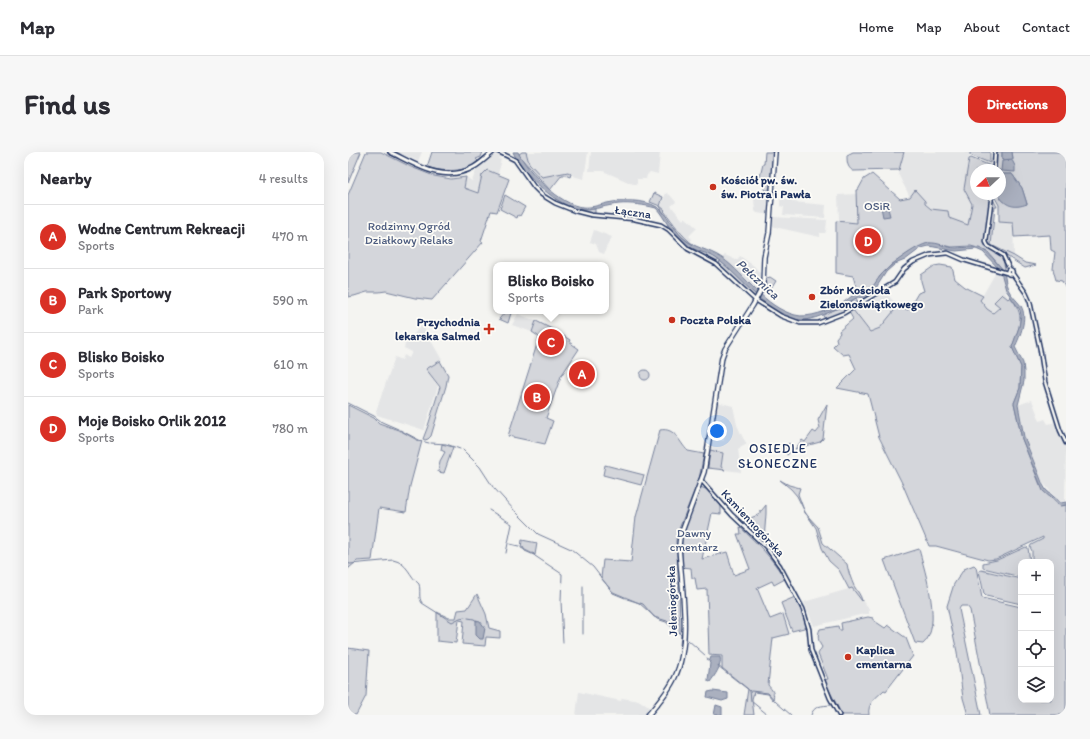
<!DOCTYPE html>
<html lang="en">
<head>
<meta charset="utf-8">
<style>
	body { margin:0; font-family:Itim,sans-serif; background:#f7f7f7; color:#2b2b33 }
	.controls { position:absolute; right:12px; bottom:12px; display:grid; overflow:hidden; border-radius:8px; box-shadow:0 4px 16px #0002 }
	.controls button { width:36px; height:36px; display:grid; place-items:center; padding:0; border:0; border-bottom:1px solid #e1e1e2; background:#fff; color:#2b2b33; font:20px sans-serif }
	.compass { position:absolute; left:622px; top:12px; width:36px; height:36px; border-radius:50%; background:#fff; box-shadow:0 4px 16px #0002; rotate:248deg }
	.you { position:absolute; left:369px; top:279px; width:14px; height:14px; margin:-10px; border:3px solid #fff; border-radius:50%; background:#1a73e8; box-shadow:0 0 0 6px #1a73e833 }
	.badge { display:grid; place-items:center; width:26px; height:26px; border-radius:50%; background:#d93025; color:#fff; font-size:13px; font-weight:700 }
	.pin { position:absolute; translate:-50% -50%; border:2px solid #fff; box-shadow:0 1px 4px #0006 }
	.popup { position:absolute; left:145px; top:110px; width:116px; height:52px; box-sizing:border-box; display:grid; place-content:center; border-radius:8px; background:#fff; filter:drop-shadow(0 1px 3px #0005); font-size:13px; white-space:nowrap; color:#7c7c81 }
	.popup b { font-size:15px; color:#2b2b33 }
	.popup::after { content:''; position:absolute; left:50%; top:100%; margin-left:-8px; border:8px solid transparent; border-top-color:#fff }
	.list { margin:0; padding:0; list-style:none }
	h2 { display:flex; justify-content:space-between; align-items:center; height:52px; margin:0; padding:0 16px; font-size:17px }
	h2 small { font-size:13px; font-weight:400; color:#7c7c81 }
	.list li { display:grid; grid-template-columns:26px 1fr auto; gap:12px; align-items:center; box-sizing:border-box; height:64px; padding:0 16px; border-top:1px solid #e1e1e2 }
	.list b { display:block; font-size:15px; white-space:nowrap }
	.list p { margin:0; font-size:13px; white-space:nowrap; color:#7c7c81 }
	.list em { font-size:13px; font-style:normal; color:#7c7c81 }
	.icon { flex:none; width:22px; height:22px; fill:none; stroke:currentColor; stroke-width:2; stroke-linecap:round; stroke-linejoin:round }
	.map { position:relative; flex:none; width:718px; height:563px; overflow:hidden; border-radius:12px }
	header { display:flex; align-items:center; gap:24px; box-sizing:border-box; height:56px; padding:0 20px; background:#fff; border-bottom:1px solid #e1e1e2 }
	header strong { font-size:19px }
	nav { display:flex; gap:22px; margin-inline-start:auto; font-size:14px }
	.intro { display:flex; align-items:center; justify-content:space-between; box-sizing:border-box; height:96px; padding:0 24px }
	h1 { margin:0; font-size:28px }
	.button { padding:10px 18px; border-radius:12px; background:#d93025; color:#fff; font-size:14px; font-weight:700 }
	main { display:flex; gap:24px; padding:0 24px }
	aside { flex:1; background:#fff; border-radius:12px; box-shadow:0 4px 16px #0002 }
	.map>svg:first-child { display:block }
</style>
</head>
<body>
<header>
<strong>Map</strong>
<nav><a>Home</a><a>Map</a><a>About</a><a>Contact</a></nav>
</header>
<div class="intro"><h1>Find us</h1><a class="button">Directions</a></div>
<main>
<aside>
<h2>Nearby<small>4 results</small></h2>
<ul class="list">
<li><span class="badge">A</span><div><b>Wodne Centrum Rekreacji</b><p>Sports</p></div><em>470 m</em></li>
<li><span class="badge">B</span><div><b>Park Sportowy</b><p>Park</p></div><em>590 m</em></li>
<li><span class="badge">C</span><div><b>Blisko Boisko</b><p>Sports</p></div><em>610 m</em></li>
<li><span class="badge">D</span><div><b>Moje Boisko Orlik 2012</b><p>Sports</p></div><em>780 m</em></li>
</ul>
</aside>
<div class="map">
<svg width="718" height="563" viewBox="0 0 718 563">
	<rect width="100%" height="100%" fill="#f4f4f1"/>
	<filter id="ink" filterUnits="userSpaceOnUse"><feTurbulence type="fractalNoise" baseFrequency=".025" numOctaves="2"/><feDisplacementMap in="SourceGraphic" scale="8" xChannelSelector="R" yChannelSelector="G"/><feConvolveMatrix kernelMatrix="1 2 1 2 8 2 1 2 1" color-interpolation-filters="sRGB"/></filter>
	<g filter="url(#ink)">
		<path fill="#e4e5e6" d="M48,0H74L70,9Z
			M178,0H240L236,27L228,25L219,20L194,25L181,11Z
			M243,0H312L310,22L302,20L299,23L298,27H289V32H285L255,19H241Z
			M556,0H622L616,37L624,52L620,73L601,66L591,59L583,57L577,52L567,38L562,45L550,22Z
			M146,1L154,3L151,7L153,8L152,11H153L150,22L139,18L134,24L130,41L116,36L118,25L124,29L129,16Z
			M422,40L421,63L409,61L407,59L406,47Z
			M318,41L322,43L328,50L323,54L335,68L337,65L349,76L341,84L344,87L342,90L332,81L324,68L316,59V57L312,55Z
			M509,42V71L491,69L490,43Z
			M435,47L443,48L445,50L478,53L477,66L435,63L436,55L432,54V48Z
			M425,65L479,68L478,79L477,81H472V85L431,76L424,74Z
			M646,70L665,71L666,104L643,93Z
			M246,78L264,85L258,96L256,102L251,100L248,92L242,90Z
			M377,103L388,108H389L392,104L406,114L412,121L413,126L408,136L374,106Z
			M648,120L653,122L654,124L658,138L657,140L661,146L644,161L639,157L632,148Z
			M535,141H538L550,154L532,176L522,180L505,158L511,155L514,158L527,145L528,146L532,143L534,144Z
			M170,162L188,169L184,180L164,173Z
			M74,173L94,208L78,217L90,234L76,278L29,263L28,259L47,205L54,208L56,203L61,206L64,200L56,196L57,192Z
			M684,248L692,269L697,267L700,272L708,270L718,294L717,349L713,350L706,344L693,328L676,285L670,253Z
			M369,250L385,254L389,273L395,286L399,292L390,297L393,320L377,318L373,315L375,301L362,298L364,287L376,289L375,283L373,282L374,277L366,276Z
			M504,436L521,457V462H516L466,474L456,450Z
			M231,540L273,549L274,546L292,549L302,556V558L298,563H228Z"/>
		<path fill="#d4d6db" stroke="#78829c" d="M0,0H13L0,31Z
			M18,0H33L63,15L86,24L103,27L118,25L116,36L130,41L134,23L139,18L161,27L149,60L143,59L133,89L135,90L84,148L67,146L38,139L31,140H19L6,144L0,145V43Z
			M84,0H135L133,5L128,7L130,9C120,21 92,20 79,15Z
			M174,0H178L181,11L194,25L220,20L223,22L222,25L217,23H214L202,38L172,5L171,2Z
			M417,0H425L422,36L417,40L416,36L419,27L412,25L415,12H416Z
			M505,0H556L551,18L505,19C499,15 499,10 499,3Z
			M622,0H642V11L624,4L622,3Z
			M649,0H654V8L665,6L664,0H718V137L714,129L708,128L705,117L707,100L703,98L702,83L666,85L665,71L651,70V53L645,42H650L654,49L679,52L674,36L664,22H653L652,24V18H647Z
			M623,6L643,14V18H628V42H642L637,91L640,96L654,103L657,116L656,119L640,100L623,94L604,95L581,91L569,96L544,112L532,124L525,136L520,141H510L505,124L488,121V69L509,71L508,38H510L516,27L524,22L552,47L562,45L567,38L577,49V52L583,57L600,59L601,66L620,73L624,52L616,37L621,7Z
			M306,41L315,45L312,54L302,50Z
			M157,43L177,55L172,64L170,63L169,66L152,57Z
			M208,47C220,54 232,59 247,57V62L226,58L207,49Z
			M645,47L649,55H647L643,93L666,104L677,111L688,113L677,116L640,92L639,90L644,48Z
			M312,54L317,58L316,59C326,71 333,84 346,93C331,86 318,68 312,54Z
			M320,73L340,94L363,102L371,108L368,110L343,97L318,74Z
			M372,109L383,118L404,139L408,142V144L405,145L371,112Z
			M592,113L604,115L607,127L617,135L635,144L632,148L639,157L645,161L652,155L646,150L654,142L660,147L662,145C678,164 672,173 664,195L673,215L672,236L666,251L674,287L692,333L714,354L718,353V563H642L622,458L619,454H613L611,457L633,563H620L615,546L609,500L599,454L606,432L616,417L626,413L628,415L634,446L673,455V548H703V410H684V399L682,395L683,393L695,387V385L648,407L640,408L588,394H581L555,333L531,285L520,242L489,236L508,217L501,202L495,203L485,194L489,190L488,186L492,181L491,179L505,167L501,160L505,158L522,180L532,176L550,154L560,158L570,141L576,139L573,129V123L586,114Z
			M422,125L428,129L423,137L416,135L419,126Z
			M508,146L510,150L505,152H506L505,149L502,150L504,154L503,156L477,167L474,162L492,156Z
			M158,159H160L163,161L160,171L151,167Z
			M188,169L208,179L222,188L221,190L231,197L213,224L198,266L205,269L197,292L160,284L191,186L190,184L184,180Z
			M92,209L100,223L98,234L83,284L80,287L77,288L75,287C82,271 86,252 92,235L78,217Z
			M292 223a5 5 0 1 1 10 0a5 5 0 1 1-10 0Z
			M479,252L475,287L472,290L447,297L454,288L457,290L465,279L468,281L472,276L470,268Z
			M0,253L26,266L31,271L53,279L69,288L74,289L62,334L58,360L31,356L24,408L9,409L0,417Z
			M312,278C328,275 331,291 340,299L356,302L351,327L329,382L328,389L331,432L332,480L331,481L318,470L309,467L291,451L265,440L253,426L255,408L283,410L288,365Z
			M441,291L446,297L439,303L435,297Z
			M94,292L105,295L96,321L90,320L92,309L97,300L93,298Z
			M362,298L375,301L373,315L377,318L360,316Z
			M257,313L296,323L293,333L255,323Z
			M432,328L441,333L452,336L450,342L457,361L470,375L475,391L499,412C500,419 503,427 506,434C509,439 513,443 514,449L504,436L501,437L491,418L481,409L474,396L468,376L457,360L449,344L443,337Z
			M352,335L358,337L373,353V362L364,361L354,407L379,400L386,423L402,417L389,382H393L392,375C411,393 423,405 437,427L426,433L424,429L409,436L422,467L435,462L441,482L425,486L420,533C424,538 427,541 425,548L420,542L406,540L404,547L406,563H396L400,537L374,516V504L361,503L359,437L349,438L347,426H344L343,416L334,415V385Z
			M418,353V362L416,388L395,369L410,363Z
			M174,388L189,391L187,403L173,396Z
			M678,395L680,396L682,410H673V425L635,416V411L649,408Z
			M571,397C577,420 595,475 575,492L567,491L536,408Z
			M633,418L673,427V452L638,444L636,442L631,419Z
			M129,442L138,462L141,476L152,479V486L138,485L137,494L114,492L116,469L111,468L108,491L89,489V460L101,466H108L110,458L119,457Z
			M447,445L460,475L444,479L433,451Z
			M520,465L525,466V468L537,476L540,473L558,486L565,504L538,539L536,538C528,546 519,551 521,563H494L476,528L480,527L470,502L474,495C470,490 469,483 472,477L490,474L491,478H494L493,471Z
			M0,496L21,499L18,544L8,563H0Z"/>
		<path fill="#aab0bf" stroke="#717c98" d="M165,0H170C179,19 213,54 235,55C243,56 251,53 259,51C274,48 296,47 309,55C316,58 327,78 334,85C345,96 361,97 374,106C399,124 416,155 447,163C460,167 482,158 493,152C498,149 503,144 508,142C512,141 516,141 520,141C525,135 528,129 533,123C541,114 568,93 581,91C590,90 599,96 608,96C629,95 633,92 648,110C650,113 654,116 655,119C658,125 657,131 660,137C663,144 669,148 673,154C680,166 672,184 667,195L675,211L676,220V229L670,253L676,285L695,333L698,338L713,351L718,350V353L712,354L695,339L674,287L666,251L672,236L673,215L664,195L671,175L673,163L672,158L658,138L654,124L651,117L635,100L628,97L608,99L581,94L573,96L557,108L547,112L538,120L526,139L518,147L510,145C495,153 471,168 454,168C423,168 393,124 369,107C360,100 348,100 339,93C332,88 325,80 320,73C316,67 313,61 308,56C297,53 282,51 271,52C259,53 247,58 235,58C211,57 174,21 165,0Z
			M654,0H664L665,7L654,8Z
			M664,8L667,14V20L653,19L654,9Z
			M652,22H664L674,36L679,52C666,57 657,54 650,42H652Z
			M538,49L542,64L535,65L532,50Z
			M128,468L132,469L137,476L135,487H132L128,483Z
			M363,505H372C374,514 367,523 362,530L360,529V528L362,511L361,510Z
			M365,539L380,541V547L374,549L359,545L360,540Z
			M368,553L374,555V563H366Z"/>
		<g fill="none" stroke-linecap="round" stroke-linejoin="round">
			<path stroke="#717c98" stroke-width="1" d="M0,251L26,264L34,270L50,277
				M52,278L73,289L81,291
				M83,291L98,292L112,297
				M115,298L132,315L145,335
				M146,336L166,358
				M141,358L164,372L158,401
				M167,359L190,382L223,397L245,415L265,441L277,446
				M162,392L175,395L177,399L186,403
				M185,401L187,404L214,422L213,449L215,491
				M0,411L2,412L45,408C60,411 61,424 71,432C73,439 70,445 74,451L104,470L112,466L117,465
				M235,434V482
				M279,447L295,452L306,465L319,469L333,483
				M120,466L126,467L129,469
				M340,488L358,504
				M332,494L333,482
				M359,507L362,509
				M370,514L402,539L403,549L420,563
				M403,539L420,541L428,550L443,563
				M463,563C466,553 474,554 483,553"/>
			<g stroke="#1b2f5e" stroke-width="5.5">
				<path id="tertiary" d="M151,0L167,8L186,35L194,43L207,51L227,59L243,63L286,67L313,73L321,78L340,97L368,112L406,147L433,164L452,171H470L496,161L547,130L556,117L565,110L582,103L600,101L616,108L659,121
					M646,18L647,0
					M644,42L638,90L640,94L655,103L662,118
					M659.5 120a2.5 2.5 0 1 1 5 0a2.5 2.5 0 1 1-5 0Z
					M664,121L678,141L682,150L692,197L697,230L712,278L718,291
					M353,328L384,363L418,395L432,414L455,457L461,477L463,498L482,546L491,563"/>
			</g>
			<g stroke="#1b2f5e" stroke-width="6">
				<path id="secondary" d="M42,0C69,13 96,32 126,15C133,11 139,5 145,0"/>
			</g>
			<g stroke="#1b2f5e" stroke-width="6">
				<path id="primary" d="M300,563C310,551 321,539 327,525C344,490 333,432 331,394L332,385L356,320L374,205L377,197L405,153L415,134L416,105L421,81L427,0"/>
			</g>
			<use href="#tertiary" stroke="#fdfcf7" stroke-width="2.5"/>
			<use href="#secondary" stroke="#fdfcf7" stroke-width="3"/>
			<use href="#primary" stroke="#fdfcf7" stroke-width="3.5"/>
		</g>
	</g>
	<g fill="#c8321e" stroke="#fdfcf7" stroke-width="1.5">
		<circle cx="365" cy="35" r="4"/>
		<circle cx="464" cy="145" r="4"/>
		<circle cx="324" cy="168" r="4"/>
		<path d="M139 171h4v4h4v4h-4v4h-4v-4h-4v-4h4z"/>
		<circle cx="500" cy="505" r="4"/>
	</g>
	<g text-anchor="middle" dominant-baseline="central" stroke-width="3.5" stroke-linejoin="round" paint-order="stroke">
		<g font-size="12" font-weight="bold" fill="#1b2f5e" stroke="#fdfcf7" text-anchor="start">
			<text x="373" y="28">Kościół pw. św.<tspan x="373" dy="14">św. Piotra i Pawła</tspan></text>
			<text x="472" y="138">Zbór Kościoła<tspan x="472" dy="14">Zielonoświątkowego</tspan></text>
			<text x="332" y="168">Poczta Polska</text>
			<text x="132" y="170" text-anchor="end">Przychodnia<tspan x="132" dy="14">lekarska Salmed</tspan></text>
			<text x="508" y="498">Kaplica<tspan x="508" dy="14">cmentarna</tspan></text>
		</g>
		<g font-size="12" fill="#49597d" stroke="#fdfcf7">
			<text x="529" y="54">OSiR</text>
			<text x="61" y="74">Rodzinny Ogród<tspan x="61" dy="14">Działkowy Relaks</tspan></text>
			<text x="346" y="381">Dawny<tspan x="346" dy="14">cmentarz</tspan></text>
		</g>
		<g font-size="12" fill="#1b2f5e" stroke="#fdfcf7">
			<text transform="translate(285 60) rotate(8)">Łączna</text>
			<text transform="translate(405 371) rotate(47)">Kamiennogórska</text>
			<text transform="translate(324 449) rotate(-92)">Jeleniogórska</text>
		</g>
		<g font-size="13" font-style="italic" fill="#46567b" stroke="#fdfcf7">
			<text transform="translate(410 127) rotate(42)">Pełcznica</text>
		</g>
		<g font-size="13" letter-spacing="1" fill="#1b2f5e" stroke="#fdfcf7">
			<text x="430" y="296">OSIEDLE<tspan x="430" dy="15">SŁONECZNE</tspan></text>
		</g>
	</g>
</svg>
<div class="controls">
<button>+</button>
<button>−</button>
<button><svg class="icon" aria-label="locate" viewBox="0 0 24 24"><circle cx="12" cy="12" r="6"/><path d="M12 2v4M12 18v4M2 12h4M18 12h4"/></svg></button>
<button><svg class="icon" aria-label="layers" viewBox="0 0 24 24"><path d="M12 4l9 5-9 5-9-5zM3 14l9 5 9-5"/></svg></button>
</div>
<svg class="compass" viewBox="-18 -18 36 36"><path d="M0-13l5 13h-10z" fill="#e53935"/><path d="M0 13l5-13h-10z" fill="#7c7c81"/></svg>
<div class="you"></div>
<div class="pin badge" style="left:234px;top:222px">A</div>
<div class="pin badge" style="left:189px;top:245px">B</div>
<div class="pin badge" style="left:203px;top:190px">C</div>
<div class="popup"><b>Blisko Boisko</b>Sports</div>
<div class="pin badge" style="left:520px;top:89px">D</div>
</div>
</main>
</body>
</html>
